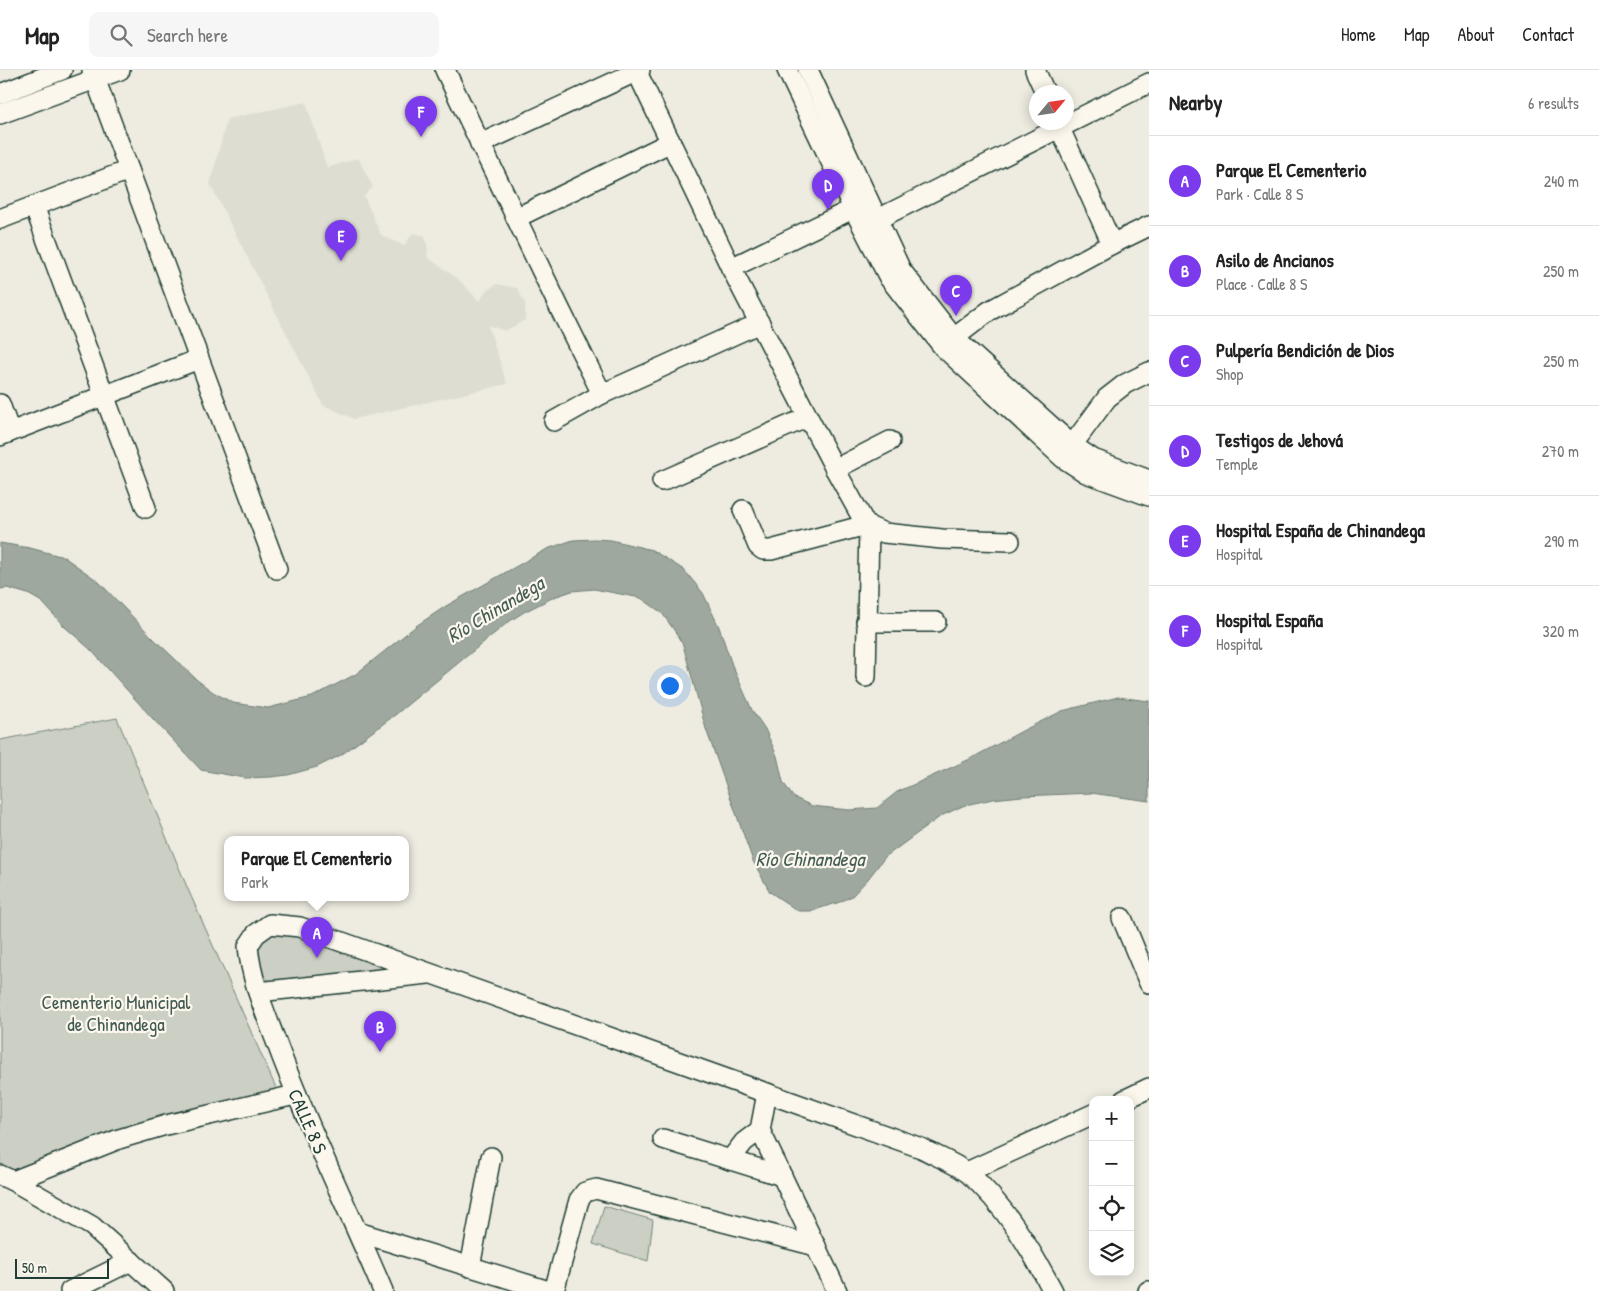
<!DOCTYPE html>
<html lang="en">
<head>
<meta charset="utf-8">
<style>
	:root { --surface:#fff; --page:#f6f6f6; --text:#222; --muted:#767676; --line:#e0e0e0; --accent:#7c3aed }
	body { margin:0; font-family:"Patrick Hand",sans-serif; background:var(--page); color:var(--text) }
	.controls { position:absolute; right:15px; bottom:15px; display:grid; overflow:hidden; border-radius:10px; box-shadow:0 2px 12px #0003 }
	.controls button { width:45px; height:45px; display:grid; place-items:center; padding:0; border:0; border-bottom:1px solid var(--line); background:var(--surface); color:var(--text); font:25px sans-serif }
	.compass { position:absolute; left:1029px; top:15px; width:45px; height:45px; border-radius:50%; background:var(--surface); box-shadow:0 2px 12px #0003; rotate:61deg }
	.scale { position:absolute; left:15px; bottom:12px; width:94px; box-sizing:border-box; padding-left:5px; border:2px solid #1f3d34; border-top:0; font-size:14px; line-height:18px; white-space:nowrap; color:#1f3d34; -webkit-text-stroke:4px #fbf7ec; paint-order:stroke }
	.you { position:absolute; left:669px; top:615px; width:18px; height:18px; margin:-12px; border:4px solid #fff; border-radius:50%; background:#1a73e8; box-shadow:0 0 0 8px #1a73e833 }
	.badge { display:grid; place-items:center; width:32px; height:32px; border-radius:50%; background:var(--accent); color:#fff; font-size:16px; font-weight:700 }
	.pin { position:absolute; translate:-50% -41px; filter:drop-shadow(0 1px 2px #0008) }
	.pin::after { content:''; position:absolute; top:26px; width:18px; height:15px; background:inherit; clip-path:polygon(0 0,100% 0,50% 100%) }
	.popup { position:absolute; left:224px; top:766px; width:185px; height:65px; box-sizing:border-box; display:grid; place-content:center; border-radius:10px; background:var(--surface); filter:drop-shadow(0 1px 4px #0005); font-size:16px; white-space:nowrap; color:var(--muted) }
	.popup b { font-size:19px; color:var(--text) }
	.popup::after { content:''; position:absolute; left:50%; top:100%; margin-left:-10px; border:10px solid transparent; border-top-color:var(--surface) }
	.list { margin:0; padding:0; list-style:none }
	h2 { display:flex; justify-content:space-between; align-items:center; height:65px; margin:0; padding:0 20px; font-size:21px }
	h2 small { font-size:16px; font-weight:400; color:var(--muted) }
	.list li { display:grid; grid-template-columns:32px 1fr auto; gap:15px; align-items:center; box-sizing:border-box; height:90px; padding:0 20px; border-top:1px solid var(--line) }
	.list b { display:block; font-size:19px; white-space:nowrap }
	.list p { margin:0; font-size:16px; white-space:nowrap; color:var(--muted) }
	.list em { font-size:16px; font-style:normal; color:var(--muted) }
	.icon { flex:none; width:28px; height:28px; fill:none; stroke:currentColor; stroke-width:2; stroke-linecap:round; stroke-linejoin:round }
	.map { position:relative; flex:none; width:1149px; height:1221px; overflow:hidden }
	header { display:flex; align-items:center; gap:30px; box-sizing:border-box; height:70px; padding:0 25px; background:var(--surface); border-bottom:1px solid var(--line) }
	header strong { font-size:24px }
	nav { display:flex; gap:28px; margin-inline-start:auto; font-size:18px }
	.search { width:350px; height:45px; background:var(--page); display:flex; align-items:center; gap:12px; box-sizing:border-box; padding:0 18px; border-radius:10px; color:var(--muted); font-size:19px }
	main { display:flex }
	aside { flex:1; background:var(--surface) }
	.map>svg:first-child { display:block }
	.built { fill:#ddddd2 }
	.green { fill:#cbcfc4; stroke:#75867c }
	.water { fill:#9fa89f; stroke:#6c7d74 }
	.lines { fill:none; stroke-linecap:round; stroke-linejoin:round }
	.minor-casing { stroke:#1f3d34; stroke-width:22 }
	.minor { stroke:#fbf7ec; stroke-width:19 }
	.labels { text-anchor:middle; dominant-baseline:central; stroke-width:4.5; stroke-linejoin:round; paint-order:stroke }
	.park-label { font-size:19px; fill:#415a51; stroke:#fbf7ec }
	.street-label { font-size:19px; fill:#1f3d34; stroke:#fbf7ec }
	.water-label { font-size:20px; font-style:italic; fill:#455d54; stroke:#fbf7ec }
</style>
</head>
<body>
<header>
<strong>Map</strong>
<div class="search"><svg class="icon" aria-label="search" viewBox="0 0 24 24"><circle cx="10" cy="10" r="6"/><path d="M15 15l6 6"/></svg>Search here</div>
<nav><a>Home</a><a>Map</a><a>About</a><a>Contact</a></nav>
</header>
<main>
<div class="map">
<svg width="1149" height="1221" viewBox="0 0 1149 1221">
	<rect width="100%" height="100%" fill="#eeece1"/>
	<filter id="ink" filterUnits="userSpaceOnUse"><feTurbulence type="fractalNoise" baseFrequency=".02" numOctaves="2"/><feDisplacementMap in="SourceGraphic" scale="10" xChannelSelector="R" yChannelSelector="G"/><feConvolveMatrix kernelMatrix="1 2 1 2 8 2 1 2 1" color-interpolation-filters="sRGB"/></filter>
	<g filter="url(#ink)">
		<polygon class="built" points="306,32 327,98 358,88 373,117 364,126 381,165 404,176 413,163 425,166 428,179 427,187 458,209 480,232 485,222 496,214 517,218 525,233 525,250 505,261 488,255 507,314 354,349 323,335 210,114 227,49"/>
		<g class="green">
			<polygon points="117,648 187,817 280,1027 20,1107 0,1099 0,670"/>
			<polygon points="288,859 401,902 281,919 264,907 258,895 256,878 262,869 273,860"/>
			<polygon points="604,1136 653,1150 648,1191 593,1174"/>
		</g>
		<polygon class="water" points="595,469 611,470 652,480 684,500 703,523 719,557 732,595 752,640 765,659 777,686 783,712 793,727 812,736 849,740 877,738 897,722 970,689 1024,660 1062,641 1118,627 1149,631 1149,731 1091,723 1022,726 993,729 965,735 941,746 885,787 868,809 852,826 840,832 811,841 798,841 770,822 753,791 706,659 683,575 674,560 662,543 641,528 594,519 572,521 554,527 524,542 507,553 395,645 341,685 317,697 288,705 271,707 245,708 201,700 153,649 91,580 65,557 42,532 28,524 7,518 0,519 0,473 30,478 64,487 98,511 152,567 197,610 213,622 233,633 268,638 312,627 356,604 416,556 446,536 547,479 573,470"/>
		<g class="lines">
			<g class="minor-casing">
				<g id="minor">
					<polyline points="92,0 277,499"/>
					<polyline points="445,0 558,235 602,324"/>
					<polyline points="636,0 731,198 835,399 866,455 884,463 942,469 1010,471"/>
					<polyline points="787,0 853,138 889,208 943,277 1063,388 1086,403 1149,426"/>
					<polyline points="808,0 901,200 954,268 1072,375 1093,389 1149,410"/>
					<polyline points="1035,0 1045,22"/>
					<polyline points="0,24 62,0"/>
					<polyline points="0,44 120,0"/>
					<polyline points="1057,52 1112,174"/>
					<polyline points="480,74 640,0"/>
					<polyline points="34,136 146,438"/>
					<polyline points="516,148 671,72"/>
					<polyline points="0,149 129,100"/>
					<polyline points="866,155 1149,13"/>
					<polyline points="731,198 865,133"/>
					<polyline points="945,275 989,241 1112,174 1149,156"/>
					<polyline points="0,334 10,362"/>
					<polyline points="554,351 602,324 760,253"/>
					<polyline points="0,366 199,289"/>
					<polyline points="1065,385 1107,328 1125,314 1149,302"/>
					<polyline points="835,399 890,371"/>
					<polyline points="662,411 808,347"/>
					<polyline points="743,440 758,476 763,480 771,480 866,455"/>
					<polyline points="866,552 936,552"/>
					<polyline points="866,607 869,456"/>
					<polyline points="1122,848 1149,913"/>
					<polyline points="258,922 428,904"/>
					<polyline points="767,1023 760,1060 837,1221"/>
					<polyline points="1124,1030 1149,1018"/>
					<polyline points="663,1069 782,1106"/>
					<polyline points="730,1090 744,1072 760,1060"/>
					<polyline points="967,1102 1093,1044"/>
					<polyline points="0,1105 13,1111 92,1156 164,1221"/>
					<polyline points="13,1111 119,1069 166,1055 295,1025"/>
					<polyline points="358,1162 549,1221"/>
					<polyline points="470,1197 491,1087"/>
					<polyline points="70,1221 131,1191"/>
					<path d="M 383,1221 C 348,1138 308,1058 277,974 C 265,942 251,910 248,876 L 256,864 L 270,854 L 300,857 L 921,1078 C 934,1085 956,1094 968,1103 C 1005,1135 1030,1178 1053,1221"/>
					<polyline points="554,1221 579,1130 585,1122 596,1119 816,1176"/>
					<polyline points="1148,1221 1149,1221"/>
				</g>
			</g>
			<use href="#minor" class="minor"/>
		</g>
	</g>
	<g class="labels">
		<g class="park-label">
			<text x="116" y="932">Cementerio Municipal<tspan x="116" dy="22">de Chinandega</tspan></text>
		</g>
		<g class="street-label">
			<text transform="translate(308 1051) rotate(66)">CALLE 8 S</text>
		</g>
		<g class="water-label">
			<text transform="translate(495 539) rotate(-31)">Río Chinandega</text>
			<text x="810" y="788">Río Chinandega</text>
		</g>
	</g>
</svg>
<div class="controls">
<button>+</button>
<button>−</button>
<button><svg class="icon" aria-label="locate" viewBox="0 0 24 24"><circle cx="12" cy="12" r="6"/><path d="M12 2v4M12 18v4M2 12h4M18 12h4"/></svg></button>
<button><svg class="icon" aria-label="layers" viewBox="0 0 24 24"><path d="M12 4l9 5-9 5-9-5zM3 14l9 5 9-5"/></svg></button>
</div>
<svg class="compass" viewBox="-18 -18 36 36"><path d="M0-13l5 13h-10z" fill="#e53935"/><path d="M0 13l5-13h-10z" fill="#767676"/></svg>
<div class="scale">50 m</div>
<div class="you"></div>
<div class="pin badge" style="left:317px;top:888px">A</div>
<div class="popup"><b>Parque El Cementerio</b>Park</div>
<div class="pin badge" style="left:380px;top:982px">B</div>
<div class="pin badge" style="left:956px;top:246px">C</div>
<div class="pin badge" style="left:828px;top:140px">D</div>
<div class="pin badge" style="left:341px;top:191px">E</div>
<div class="pin badge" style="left:421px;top:67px">F</div>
</div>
<aside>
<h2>Nearby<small>6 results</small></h2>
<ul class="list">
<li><span class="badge">A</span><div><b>Parque El Cementerio</b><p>Park · Calle 8 S</p></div><em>240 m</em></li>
<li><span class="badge">B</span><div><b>Asilo de Ancianos</b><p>Place · Calle 8 S</p></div><em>250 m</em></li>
<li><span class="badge">C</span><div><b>Pulpería Bendición de Dios</b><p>Shop</p></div><em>250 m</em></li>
<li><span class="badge">D</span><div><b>Testigos de Jehová</b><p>Temple</p></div><em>270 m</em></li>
<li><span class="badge">E</span><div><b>Hospital España de Chinandega</b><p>Hospital</p></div><em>290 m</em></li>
<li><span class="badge">F</span><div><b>Hospital España</b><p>Hospital</p></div><em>320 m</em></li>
</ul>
</aside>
</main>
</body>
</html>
